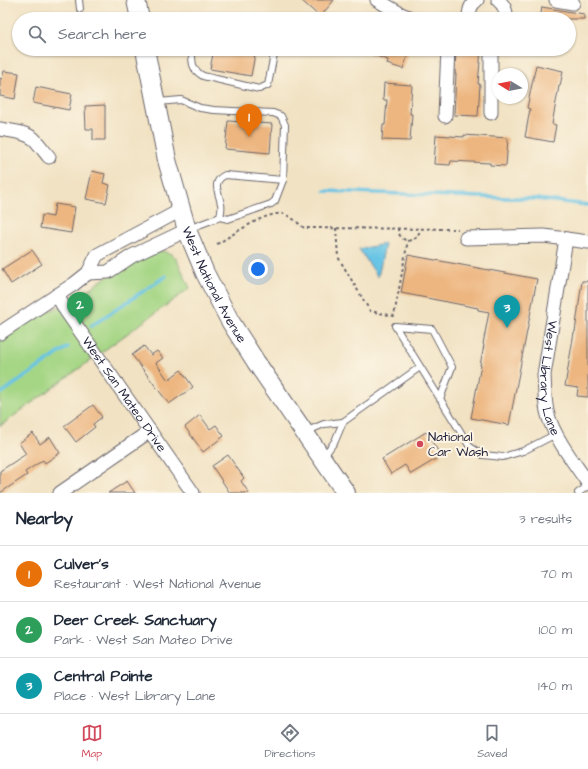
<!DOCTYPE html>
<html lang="en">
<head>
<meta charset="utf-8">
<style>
	:root { --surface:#fff; --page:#f6f6f7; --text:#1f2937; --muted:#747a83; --line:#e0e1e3; --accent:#d1495b }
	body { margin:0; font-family:"Architects Daughter",sans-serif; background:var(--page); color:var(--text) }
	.compass { position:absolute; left:492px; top:68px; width:36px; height:36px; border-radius:50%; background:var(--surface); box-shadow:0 1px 3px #0004; rotate:280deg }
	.you { position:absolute; left:258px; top:269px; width:14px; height:14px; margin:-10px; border:3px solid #fff; border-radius:50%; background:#1a73e8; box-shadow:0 0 0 6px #1a73e833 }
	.badge { display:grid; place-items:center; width:26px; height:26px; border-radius:50%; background:var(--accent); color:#fff; font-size:13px; font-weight:700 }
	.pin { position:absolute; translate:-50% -33px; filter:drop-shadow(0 1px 2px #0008) }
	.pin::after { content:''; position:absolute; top:21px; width:14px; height:12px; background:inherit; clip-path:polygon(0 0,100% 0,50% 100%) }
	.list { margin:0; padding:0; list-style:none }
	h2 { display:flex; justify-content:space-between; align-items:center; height:52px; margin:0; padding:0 16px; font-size:17px }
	h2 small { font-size:13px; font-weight:400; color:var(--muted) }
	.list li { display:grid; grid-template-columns:26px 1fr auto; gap:12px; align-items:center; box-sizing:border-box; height:56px; padding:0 16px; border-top:1px solid var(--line) }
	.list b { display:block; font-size:15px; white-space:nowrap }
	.list p { margin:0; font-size:13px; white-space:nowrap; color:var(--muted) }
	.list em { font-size:13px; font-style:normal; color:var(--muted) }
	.icon { flex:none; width:22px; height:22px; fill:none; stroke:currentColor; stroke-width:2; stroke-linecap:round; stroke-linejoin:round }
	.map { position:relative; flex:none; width:588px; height:493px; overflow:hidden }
	.search { position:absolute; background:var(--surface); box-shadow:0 1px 3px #0004; left:12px; right:12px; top:12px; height:44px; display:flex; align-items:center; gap:10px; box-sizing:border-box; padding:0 14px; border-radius:22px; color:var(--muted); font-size:15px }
	.sheet { height:220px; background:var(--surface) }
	nav { display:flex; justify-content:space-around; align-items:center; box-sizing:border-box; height:56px; border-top:1px solid var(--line); background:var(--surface); font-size:11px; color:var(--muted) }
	nav a { display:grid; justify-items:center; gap:2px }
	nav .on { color:var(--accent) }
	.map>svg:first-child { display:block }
	.green { fill:#a5d685; stroke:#647c60 }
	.water { fill:#67c4e5; stroke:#447390 }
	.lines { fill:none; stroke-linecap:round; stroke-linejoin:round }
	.stream { stroke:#67c4e5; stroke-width:3.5 }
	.building { fill:#edb680 }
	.service-casing { stroke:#6a656b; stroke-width:8 }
	.minor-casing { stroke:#6a656b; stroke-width:15 }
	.secondary-casing { stroke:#6a656b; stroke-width:20 }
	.path { stroke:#6a656b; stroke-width:2; stroke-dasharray:3 3; stroke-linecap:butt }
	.service { stroke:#fff; stroke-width:6 }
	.minor { stroke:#fff; stroke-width:13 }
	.secondary { stroke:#fff; stroke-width:18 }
	.poi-dot { fill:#d1495b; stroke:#fcf5e5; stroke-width:1.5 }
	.labels { text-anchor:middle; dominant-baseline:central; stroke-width:4; stroke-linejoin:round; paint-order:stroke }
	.street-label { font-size:13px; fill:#22223b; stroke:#fcf5e5 }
	.poi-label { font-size:13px; fill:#22223b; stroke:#fcf5e5; text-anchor:start }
</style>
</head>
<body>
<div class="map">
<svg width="588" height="493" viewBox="0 0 588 493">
	<rect width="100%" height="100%" fill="#fcf5e5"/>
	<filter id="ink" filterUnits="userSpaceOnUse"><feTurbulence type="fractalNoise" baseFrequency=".025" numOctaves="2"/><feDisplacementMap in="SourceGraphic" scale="8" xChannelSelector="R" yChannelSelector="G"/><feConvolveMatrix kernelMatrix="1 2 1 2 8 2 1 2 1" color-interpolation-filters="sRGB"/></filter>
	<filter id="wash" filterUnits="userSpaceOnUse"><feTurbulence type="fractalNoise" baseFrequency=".012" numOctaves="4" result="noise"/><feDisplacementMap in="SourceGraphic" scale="16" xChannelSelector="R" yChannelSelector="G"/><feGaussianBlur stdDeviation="0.9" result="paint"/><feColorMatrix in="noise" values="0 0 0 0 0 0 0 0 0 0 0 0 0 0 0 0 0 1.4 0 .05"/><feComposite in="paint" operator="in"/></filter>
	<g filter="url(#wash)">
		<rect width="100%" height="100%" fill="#f1e2c3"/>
		<polygon class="green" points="162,251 172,254 176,258 190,288 0,426 0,339 46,309 52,310 71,302 109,275 141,257 154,252"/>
		<polygon class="water" points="385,244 378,277 359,249"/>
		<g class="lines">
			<g class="stream">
				<polyline points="325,191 537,199 588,205"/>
				<polyline points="91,326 166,276"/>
				<polyline points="0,394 68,347"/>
			</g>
		</g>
		<g id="blocks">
			<g class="building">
				<polygon points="301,0 334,0 320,17"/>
				<polygon points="542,7 584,14 584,19 540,19"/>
				<polygon points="214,49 256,49 251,76 210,69"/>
				<polygon points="361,49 410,49 403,69 387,64 388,60 360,50"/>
				<polygon points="456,49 481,50 478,84 480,84 478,116 454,115 456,74 455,74"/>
				<polygon points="536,65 563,71 560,86 559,86 552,124 556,125 553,142 525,137 530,109 527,108"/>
				<polygon points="4,71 19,73 15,99 0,96 0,78 2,79"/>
				<polygon points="384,83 412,85 410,114 412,114 410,141 382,140 383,125 385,125 387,100 383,100"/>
				<polygon points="36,87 72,94 69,110 33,103"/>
				<polygon points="105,105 105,140 93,140 93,129 86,129 85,106"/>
				<polygon points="228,121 272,124 270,153 225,149"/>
				<polygon points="436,135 464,137 464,135 508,138 506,166 490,165 490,163 451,161 450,165 434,164"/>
				<polygon points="92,171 105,174 103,183 110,185 106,203 86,199"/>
				<polygon points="55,204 75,207 71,233 40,228 42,215 53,217"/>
				<polygon points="32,250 42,264 11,284 2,269"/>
				<polygon points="408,255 537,279 509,425 471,418 481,365 480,365 484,345 483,344 489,312 478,310 478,308 401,293"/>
				<polygon points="582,281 588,281 588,397 577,396 578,388 565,386 574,332 575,332"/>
				<polygon points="144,346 151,355 157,351 163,358 156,363 168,380 181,370 193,387 169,404 132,355"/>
				<polygon points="93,405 102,417 93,424 95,427 76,442 64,426"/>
				<polygon points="200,415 210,429 216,425 224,436 203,452 185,427"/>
				<polygon points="426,432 441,456 411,474 405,465 391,474 382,459"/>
				<polygon points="33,433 40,444 50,437 60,453 45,463 43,460 25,472 27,475 0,493 0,471 26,454 19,443"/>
				<polygon points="228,455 244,478 241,481 249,493 230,493 212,466"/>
				<polygon points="127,481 135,493 108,493"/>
			</g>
		</g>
	</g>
	<g filter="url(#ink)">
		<use href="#blocks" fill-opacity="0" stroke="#6a656b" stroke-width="1"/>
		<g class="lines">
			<g class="service-casing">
				<g id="service">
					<polyline points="79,0 80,9"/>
					<polyline points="196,19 197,18"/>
					<path d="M 192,49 C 192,62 191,69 203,76 L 259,89 L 268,85 L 275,49"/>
					<polyline points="148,52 164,49"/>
					<polyline points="158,102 181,100 200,108 214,110 273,113 281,116 285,125 283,180 275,201 271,204 228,219 220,217 188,229"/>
					<path d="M 220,217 C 221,213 222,208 221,204 C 219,192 211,182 225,175 L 283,180"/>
					<polyline points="440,399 452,367 432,329 395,326 470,447 483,455 503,457 523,451 556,434"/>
					<polyline points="305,432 324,424 343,422 420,367"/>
					<polyline points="324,456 335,441 343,422"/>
					<polyline points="578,493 588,486"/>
				</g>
			</g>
			<g class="minor-casing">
				<g id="minor">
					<polyline points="377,0 401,14 413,19"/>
					<path d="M 498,0 C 504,5 507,11 506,19"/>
					<polyline points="556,0 573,3"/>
					<path d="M 469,19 C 469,11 470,5 477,0"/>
					<polyline points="491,49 491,113"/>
					<polyline points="445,116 448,49"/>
					<path d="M 0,129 C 11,131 26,132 34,139 C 39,144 44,151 49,157"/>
					<polyline points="466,238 544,236 588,242"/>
					<path id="s1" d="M 566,239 L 544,375 C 545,388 544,402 548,415 C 554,437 575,464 588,483"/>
					<polyline points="88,273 108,272 132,256 187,230"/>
					<path id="s2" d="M 57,295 L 66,311 L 193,493"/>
					<polyline points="0,333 74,284 88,273 97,255 181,210"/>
					<polyline points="60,493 150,431"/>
				</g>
			</g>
			<g class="secondary-casing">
				<g id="secondary">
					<polyline points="136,0 140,19"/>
					<path id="s3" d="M 145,49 L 167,160 L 187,230 L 205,273 L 230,321 L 256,362 L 346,493"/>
				</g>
			</g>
			<g class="path">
				<polyline points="336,228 338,257 370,311 394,316 408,240"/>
				<path d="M 398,228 C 398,244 418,245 420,229"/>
				<path d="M 217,244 C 231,236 267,210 284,214 C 292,217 298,223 304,228 L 458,229"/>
			</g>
			<use href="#service" class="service"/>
			<use href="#minor" class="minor"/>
			<use href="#secondary" class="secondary"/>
		</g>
	</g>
	<circle class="poi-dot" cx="420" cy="444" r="4"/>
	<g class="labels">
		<g class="street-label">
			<text stroke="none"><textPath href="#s3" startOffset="247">West National Avenue</textPath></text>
			<text stroke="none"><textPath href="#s1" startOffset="141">West Library Lane</textPath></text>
			<text stroke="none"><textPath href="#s2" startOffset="120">West San Mateo Drive</textPath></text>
		</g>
		<g class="poi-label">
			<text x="428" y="437">National<tspan x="428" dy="15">Car Wash</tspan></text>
		</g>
	</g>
</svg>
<svg class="compass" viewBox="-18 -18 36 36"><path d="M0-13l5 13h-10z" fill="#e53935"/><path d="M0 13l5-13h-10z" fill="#747a83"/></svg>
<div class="you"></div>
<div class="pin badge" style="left:249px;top:137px;background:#e8710a">1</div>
<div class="pin badge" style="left:80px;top:325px;background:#2e9e5b">2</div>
<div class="pin badge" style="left:507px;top:328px;background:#0f9aa8">3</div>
<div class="search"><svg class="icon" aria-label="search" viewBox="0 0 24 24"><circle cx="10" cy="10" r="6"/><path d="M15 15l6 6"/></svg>Search here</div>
</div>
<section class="sheet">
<h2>Nearby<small>3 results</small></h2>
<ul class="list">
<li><span class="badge" style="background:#e8710a">1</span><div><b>Culver's</b><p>Restaurant · West National Avenue</p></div><em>70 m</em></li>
<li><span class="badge" style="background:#2e9e5b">2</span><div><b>Deer Creek Sanctuary</b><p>Park · West San Mateo Drive</p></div><em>100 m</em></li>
<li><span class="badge" style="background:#0f9aa8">3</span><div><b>Central Pointe</b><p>Place · West Library Lane</p></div><em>140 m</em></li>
</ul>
</section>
<nav>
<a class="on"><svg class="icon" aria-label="map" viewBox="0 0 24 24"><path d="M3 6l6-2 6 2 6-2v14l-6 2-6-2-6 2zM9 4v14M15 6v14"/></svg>Map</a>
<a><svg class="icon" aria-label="directions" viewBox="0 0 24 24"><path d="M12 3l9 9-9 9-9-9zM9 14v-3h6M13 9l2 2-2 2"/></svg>Directions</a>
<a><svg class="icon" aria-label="saved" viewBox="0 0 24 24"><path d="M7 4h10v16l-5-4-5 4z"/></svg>Saved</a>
</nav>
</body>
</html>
